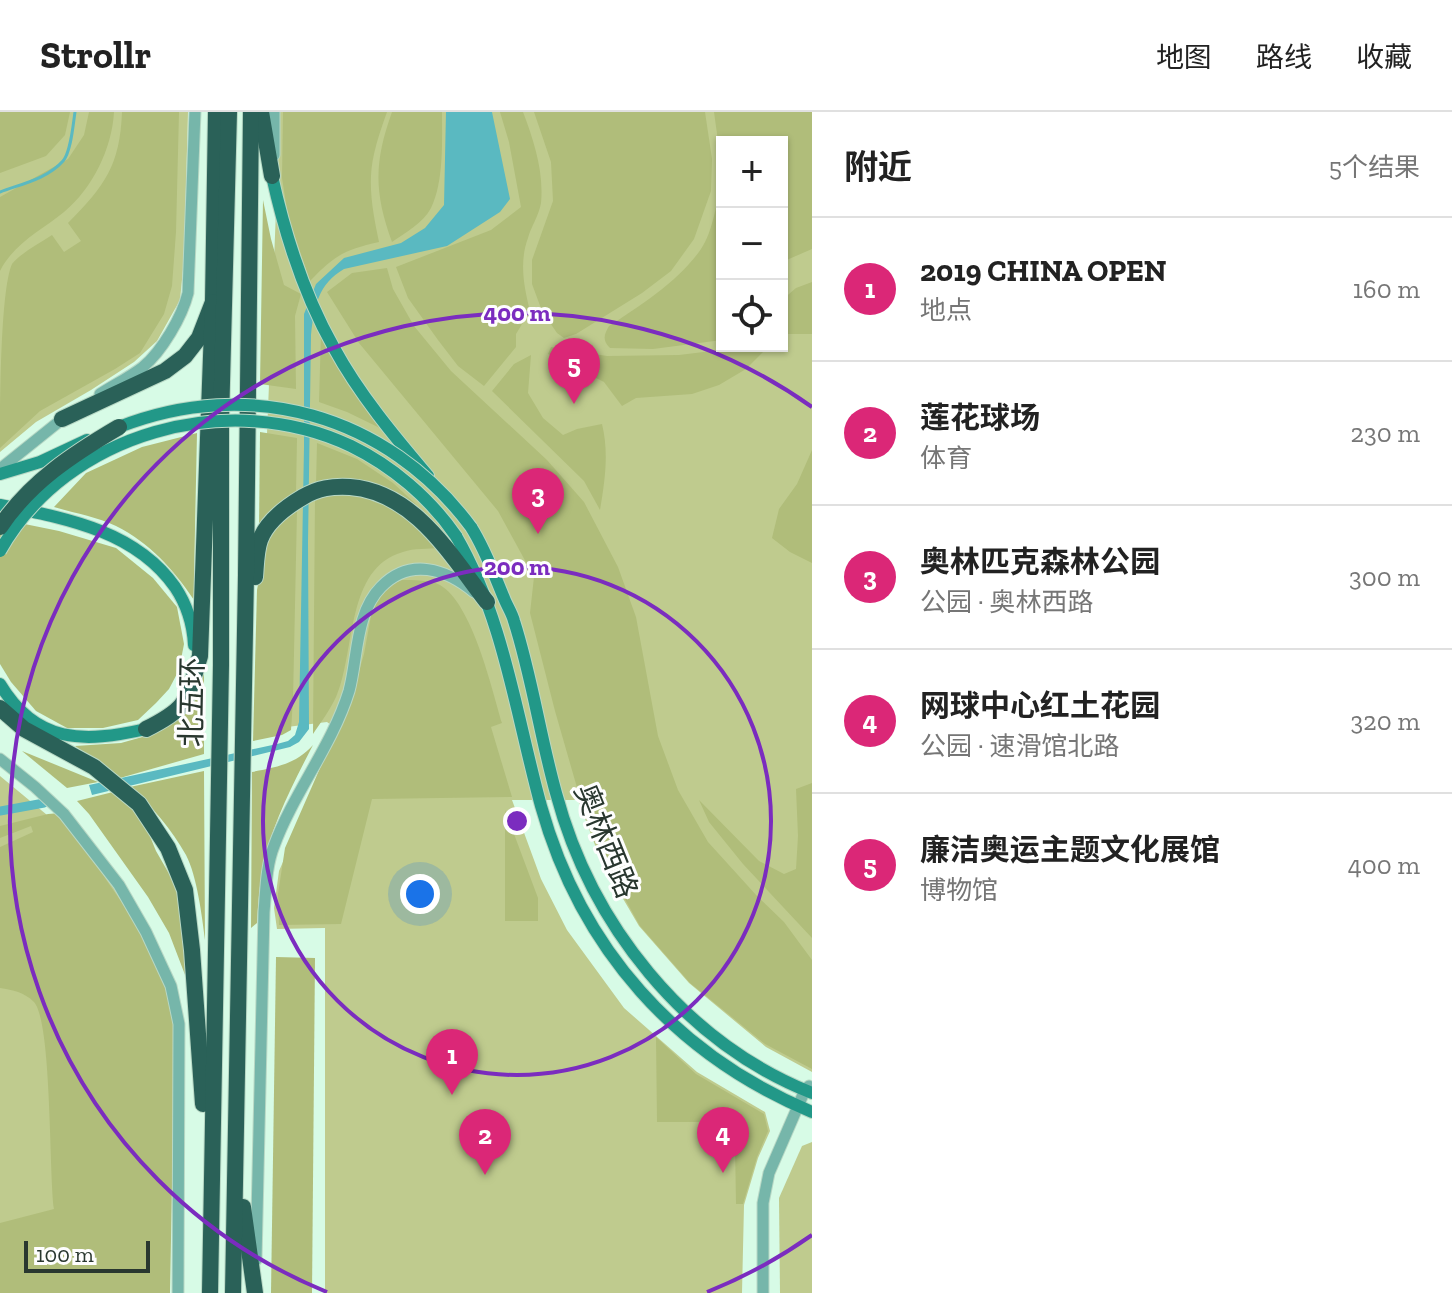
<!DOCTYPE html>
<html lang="zh">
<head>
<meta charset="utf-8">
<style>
	:root { --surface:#fff; --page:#f2f2f2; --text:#222; --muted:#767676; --line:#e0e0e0; --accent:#db2777 }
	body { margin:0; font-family:"Zilla Slab","Noto Sans SC",serif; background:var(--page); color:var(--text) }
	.controls { position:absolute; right:24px; top:24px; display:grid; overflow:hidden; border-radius:0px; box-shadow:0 2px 6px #0004 }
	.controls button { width:72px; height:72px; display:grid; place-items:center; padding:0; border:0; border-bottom:2px solid var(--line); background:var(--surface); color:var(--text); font:40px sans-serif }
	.scale { position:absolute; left:24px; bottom:20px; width:126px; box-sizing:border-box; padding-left:8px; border:4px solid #29372f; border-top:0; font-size:22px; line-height:28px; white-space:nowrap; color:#29372f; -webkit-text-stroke:6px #fefefe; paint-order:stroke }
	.you { position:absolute; left:420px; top:782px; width:28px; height:28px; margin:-20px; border:6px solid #fff; border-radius:50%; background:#1a73e8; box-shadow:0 0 0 12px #1a73e833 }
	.badge { display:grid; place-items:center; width:52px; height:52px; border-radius:50%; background:var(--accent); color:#fff; font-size:26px; font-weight:700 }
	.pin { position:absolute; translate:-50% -66px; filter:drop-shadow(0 2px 4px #0008) }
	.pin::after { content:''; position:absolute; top:42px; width:28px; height:24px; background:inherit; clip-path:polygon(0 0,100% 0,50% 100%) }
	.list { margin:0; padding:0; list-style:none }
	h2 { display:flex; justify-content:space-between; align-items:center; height:104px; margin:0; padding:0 32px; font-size:34px }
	h2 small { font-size:26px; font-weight:400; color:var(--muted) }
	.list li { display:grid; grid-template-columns:52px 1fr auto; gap:24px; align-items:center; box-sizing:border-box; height:144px; padding:0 32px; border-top:2px solid var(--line) }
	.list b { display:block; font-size:30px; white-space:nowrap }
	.list p { margin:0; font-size:26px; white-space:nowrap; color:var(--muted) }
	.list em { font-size:26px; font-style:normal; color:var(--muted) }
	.icon { flex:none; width:44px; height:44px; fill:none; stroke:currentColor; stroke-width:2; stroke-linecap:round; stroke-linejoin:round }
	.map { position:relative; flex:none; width:812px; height:1181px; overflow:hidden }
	header { display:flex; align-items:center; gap:48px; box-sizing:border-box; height:112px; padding:0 40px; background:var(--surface); border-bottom:2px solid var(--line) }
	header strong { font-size:38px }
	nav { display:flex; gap:44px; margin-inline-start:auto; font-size:28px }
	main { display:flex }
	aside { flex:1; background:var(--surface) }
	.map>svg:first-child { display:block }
	.green { fill:#bfcb8e; fill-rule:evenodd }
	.forest { fill:#b0bd7a }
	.water { fill:#5ab9c1 }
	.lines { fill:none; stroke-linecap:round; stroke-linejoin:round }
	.stream { stroke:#5ab9c1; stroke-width:3 }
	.canal { stroke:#5ab9c1; stroke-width:9 }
	.tertiary-casing { stroke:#b8d8c5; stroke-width:13 }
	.secondary-casing { stroke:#b8d8c5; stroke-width:14 }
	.motorway-casing { stroke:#b8d8c5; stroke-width:18 }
	.tertiary { stroke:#76b6aa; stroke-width:11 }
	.secondary { stroke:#229888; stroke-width:12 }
	.motorway { stroke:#2a6158; stroke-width:16 }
	.secondary-bridge-casing { stroke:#b8d8c5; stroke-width:14; stroke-linecap:butt }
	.motorway-bridge-casing { stroke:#b8d8c5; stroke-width:18; stroke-linecap:butt }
	.secondary-bridge { stroke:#229888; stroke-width:12 }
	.motorway-bridge { stroke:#2a6158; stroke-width:16 }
	.ring { fill:none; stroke:#7b2cbf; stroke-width:4 }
	.labels { text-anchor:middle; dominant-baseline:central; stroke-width:6; stroke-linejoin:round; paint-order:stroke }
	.street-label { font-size:30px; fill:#29372f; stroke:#fefefe }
	.centre { fill:#7b2cbf; stroke:#fefefe; stroke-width:4 }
	.ring-label { font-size:24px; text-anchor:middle; font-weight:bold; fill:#7b2cbf; stroke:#fefefe; stroke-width:6; stroke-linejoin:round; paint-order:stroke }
</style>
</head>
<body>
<header>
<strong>Strollr</strong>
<nav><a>地图</a><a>路线</a><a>收藏</a></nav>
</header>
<main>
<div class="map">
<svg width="812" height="1181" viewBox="0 0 812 1181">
	<rect width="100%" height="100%" fill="#d7fbe6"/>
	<g class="green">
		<polygon points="0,0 188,0 184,147 180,188 157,229 134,250 91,278 36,310 0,340"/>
		<path d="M 280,0 L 812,0 L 812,960 L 766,935 L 689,871 L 639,814 L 601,749 L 578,688 L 512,688 L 541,767 L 567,818 L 624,896 L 697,960 L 765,1000 L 770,1019 L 758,1046 L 744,1093 L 742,1181 L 325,1181 L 325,816 L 277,817 L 274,796 L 279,759 L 340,620 L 327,610 L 255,619 ZM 722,30 L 782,30 L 782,234 L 722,234 Z"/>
		<polygon points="0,664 82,732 116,775 167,875 172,916 0,1181"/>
		<polygon points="812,1030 812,1181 780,1181 779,1086 802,1034"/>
	</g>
	<g class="forest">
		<polygon points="0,0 70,0 65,23 46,44 0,61"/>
		<path d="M 89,0 L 114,0 C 112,36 93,76 64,100 C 42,118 14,131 0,159 L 0,85 L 68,47 L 84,23 Z"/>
		<path d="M 122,0 L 179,0 L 176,120 L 172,174 L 164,202 L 140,241 L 115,257 L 40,299 L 0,336 C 0,299 0,179 12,152 C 22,140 39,132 52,123 L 64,140 L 81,129 L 68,111 C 105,74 120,53 122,0 Z"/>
		<path d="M 283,0 L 387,0 C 382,14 377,28 374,42 C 367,72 373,101 379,130 C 344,138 335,143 310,169 L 288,104 L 282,66 Z"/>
		<path d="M 392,0 L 442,0 C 442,29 444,70 431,96 C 423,111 405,121 392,130 C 374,80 374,50 392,0 Z"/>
		<path d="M 500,0 L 523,0 C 534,29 544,60 541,91 C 539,103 531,115 528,126 C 519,150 524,175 530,199 L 516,222 L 516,235 L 484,274 L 458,254 L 438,228 L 408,186 L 396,155 L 491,118 L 521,95 L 509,30 Z"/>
		<polygon points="534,0 705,0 712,47 711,79 694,127 671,159 642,181 576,222 564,226 557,221 542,199 532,172 532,148 553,89 551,50"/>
		<polygon points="714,0 812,0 812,137 782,150 782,30 722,30 722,58"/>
		<path d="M 722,65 L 722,228 L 653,237 L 610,236 C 602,228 604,223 609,214 C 640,194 680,168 701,137 C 713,120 718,85 722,65 Z"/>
		<polygon points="263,88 271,127 284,173 301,182 295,204 296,277 260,272"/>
		<polygon points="387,156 393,177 414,214 451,259 547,348 584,390 618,455 636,505 658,624 678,678 708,730 757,784 784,810 812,848 812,957 765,932 690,871 640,814 603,748 580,686 555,599 530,501 534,465 498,399 359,231 327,180 352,161"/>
		<polygon points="812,170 812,222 786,222 782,225 782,188 796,176"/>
		<polygon points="321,221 382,317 347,300 319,290"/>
		<polygon points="734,234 769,234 746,257 719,273 692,282 636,286 622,294 604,270 548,242 551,235 607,244 679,243 728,237"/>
		<path d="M 531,243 L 528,281 L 543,306 L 563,323 L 577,317 L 602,312 C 609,341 605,368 600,398 L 584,369 L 492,279 L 514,252 Z"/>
		<polygon points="260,320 297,326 296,381 259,418"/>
		<path d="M 197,321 L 194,465 L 194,488 C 173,457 150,431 116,414 C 97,405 74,401 54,395 L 86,361 L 142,335 Z"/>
		<polygon points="317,331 357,347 393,371 417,393 366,374 316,373"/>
		<polygon points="812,338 812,451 790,440 772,426 779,397 797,372"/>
		<path d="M 344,382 L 366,384 L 394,395 L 440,436 C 428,437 414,436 403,440 C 345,456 356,540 336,585 C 330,598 321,610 313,622 L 315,386 Z"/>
		<polygon points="297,398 293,588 291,618 282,623 253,629 257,478 264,442 271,424 284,406"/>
		<polygon points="0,407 59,419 116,436 153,466 177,495 184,532 179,558 169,577 156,591 138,608 103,616 67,616 36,599 11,570 0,552"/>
		<path d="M 402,468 C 413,468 431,468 440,473 C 472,491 492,577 502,611 L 491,615 L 512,685 L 372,687 L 341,812 L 279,813 L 278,782 L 285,736 L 324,647 L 348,597 L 364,542 L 372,498 L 387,474 Z"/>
		<polygon points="204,560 204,642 120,666 75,634 121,631 153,622 185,600 196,587"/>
		<path d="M 313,633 C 292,674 270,715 262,761 C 259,777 258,794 257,811 L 251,816 L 252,660 C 277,655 296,652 313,633 Z"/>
		<polygon points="22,639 98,670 67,676"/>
		<path d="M 204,659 L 205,828 C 202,804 197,764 186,743 C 172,718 152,694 130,675 Z"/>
		<polygon points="812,671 812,826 743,752 709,710 699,688 759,749 784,762 796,757 798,724 796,677"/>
		<polygon points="113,680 143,707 156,739 179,779 185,823 187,868 169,821 148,785 89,702 77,689"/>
		<polygon points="505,698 538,786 538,809 505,809"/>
		<path d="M 60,701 L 81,727 L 107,769 L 134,808 L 170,876 L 175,914 L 170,1181 L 0,1181 L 0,1111 L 54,1097 C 49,1061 52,910 34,890 C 24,880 13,878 0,876 L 0,735 L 33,720 L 31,714 L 0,726 L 0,714 L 48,702 Z"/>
		<polygon points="276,845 315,846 312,1181 271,1181"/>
		<polygon points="656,925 696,962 764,1002 768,1019 757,1045 743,1092 736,1092 735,1032 711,1031 710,1010 657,1010"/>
	</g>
	<path class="water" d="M 446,0 L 492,0 L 510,87 L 500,100 L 447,134 L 344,157 C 318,172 314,195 311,223 L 308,431 L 309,617 L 299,630 L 290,635 L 92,683 L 89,673 L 277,632 L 288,629 L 295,623 L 299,610 L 304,335 L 304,202 L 316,172 L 344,146 L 401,131 L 425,116 L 444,93 Z"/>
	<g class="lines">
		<path class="stream" d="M 0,80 C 21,72 47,67 63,49 C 71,40 73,13 75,0"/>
		<polyline class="canal" points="0,699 44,691"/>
		<g class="tertiary-casing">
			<g id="tertiary">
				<polyline points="274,43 274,0"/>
				<path d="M 100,282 C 114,273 130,265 143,255 C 162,239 182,205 188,181 L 195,0"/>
				<polyline points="0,357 66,304"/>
				<polyline points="0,647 35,675 64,702 119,773 146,820 171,874 179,912 178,1181"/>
				<path d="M 256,1148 L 264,800 C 266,778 266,754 274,734 C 294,680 332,634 349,579 C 358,546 355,501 381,475 C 410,445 446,457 474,480"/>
				<polyline points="763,1181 763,1091 769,1061 805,978 809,974"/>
			</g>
		</g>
		<g class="secondary-casing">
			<g id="secondary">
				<path d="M 272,64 C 285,123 304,183 334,236 C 359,282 394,324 428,364"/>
				<polyline points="0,362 40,350 87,328"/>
				<path d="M 0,393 C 64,406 135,418 175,475 C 187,493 193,512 194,533"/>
				<path d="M 471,415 C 485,437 494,462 504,486 C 507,494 512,501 514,509 C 532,565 540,624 556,681 C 591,812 684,930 812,981"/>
				<path d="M 456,424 C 504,507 516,603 541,694 C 581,837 676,943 812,1000"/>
				<path d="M 0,572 C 36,632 84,631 146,617 L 151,613"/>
			</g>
		</g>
		<g class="motorway-casing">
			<g id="motorway">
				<polyline points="261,0 272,64"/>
				<polyline points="62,307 165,259 185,244 199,226 213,190 216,0"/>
				<path d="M 255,465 C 256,454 256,439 260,428 C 267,409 286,395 303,385 C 318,376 332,374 350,375 C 415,380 451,444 487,490"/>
				<polyline points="0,596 24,617 94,655 139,692 168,736 185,778 192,838 203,992"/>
				<path d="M 146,617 C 190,595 186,589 200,544 L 213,190"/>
				<polyline points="243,1095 255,1181"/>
				<polyline points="210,1181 221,553 221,309 229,0"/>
				<polyline points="233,1181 246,463 251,0"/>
			</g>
		</g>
		<use href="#tertiary" class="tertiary"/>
		<use href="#secondary" class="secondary"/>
		<use href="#motorway" class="motorway"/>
		<g class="secondary-bridge-casing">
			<g id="secondary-bridge">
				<path d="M 119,315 C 249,264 387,302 471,415"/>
				<path d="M 0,439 C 67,320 229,276 351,334 C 392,354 430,386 456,424"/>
			</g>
		</g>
		<g class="motorway-bridge-casing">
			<path id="motorway-bridge" d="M 0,415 C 30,370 73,342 119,315"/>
		</g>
		<use href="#secondary-bridge" class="secondary-bridge"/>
		<use href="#motorway-bridge" class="motorway-bridge"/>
	</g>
	<g class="ring">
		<circle cx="517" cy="709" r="254"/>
		<path d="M812 1123A508 508 0 0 1 707 1180M327 1180A508 508 0 1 1 812 295"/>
	</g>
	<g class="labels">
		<g class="street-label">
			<text transform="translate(192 590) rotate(-89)">北五环</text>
			<text transform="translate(606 729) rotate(68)">奥林西路</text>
		</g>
	</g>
	<circle cx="517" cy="709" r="12" class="centre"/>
	<g class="ring-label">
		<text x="517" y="209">400 m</text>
		<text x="517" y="463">200 m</text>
	</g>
</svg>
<div class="controls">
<button>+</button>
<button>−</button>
<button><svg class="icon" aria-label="locate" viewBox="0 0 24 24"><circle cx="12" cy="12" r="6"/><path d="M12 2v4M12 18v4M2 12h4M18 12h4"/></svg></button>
</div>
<div class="scale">100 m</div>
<div class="you"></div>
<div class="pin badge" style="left:452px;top:983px">1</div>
<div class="pin badge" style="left:485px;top:1063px">2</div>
<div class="pin badge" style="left:538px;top:422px">3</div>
<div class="pin badge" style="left:723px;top:1061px">4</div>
<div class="pin badge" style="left:574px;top:292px">5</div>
</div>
<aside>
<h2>附近<small>5个结果</small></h2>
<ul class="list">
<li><span class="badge">1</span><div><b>2019 CHINA OPEN</b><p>地点</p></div><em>160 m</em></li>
<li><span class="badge">2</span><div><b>莲花球场</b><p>体育</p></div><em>230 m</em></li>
<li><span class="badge">3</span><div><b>奥林匹克森林公园</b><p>公园 · 奥林西路</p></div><em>300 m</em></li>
<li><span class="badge">4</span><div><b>网球中心红土花园</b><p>公园 · 速滑馆北路</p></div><em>320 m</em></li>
<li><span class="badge">5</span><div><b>廉洁奥运主题文化展馆</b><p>博物馆</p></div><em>400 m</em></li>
</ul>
</aside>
</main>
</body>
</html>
